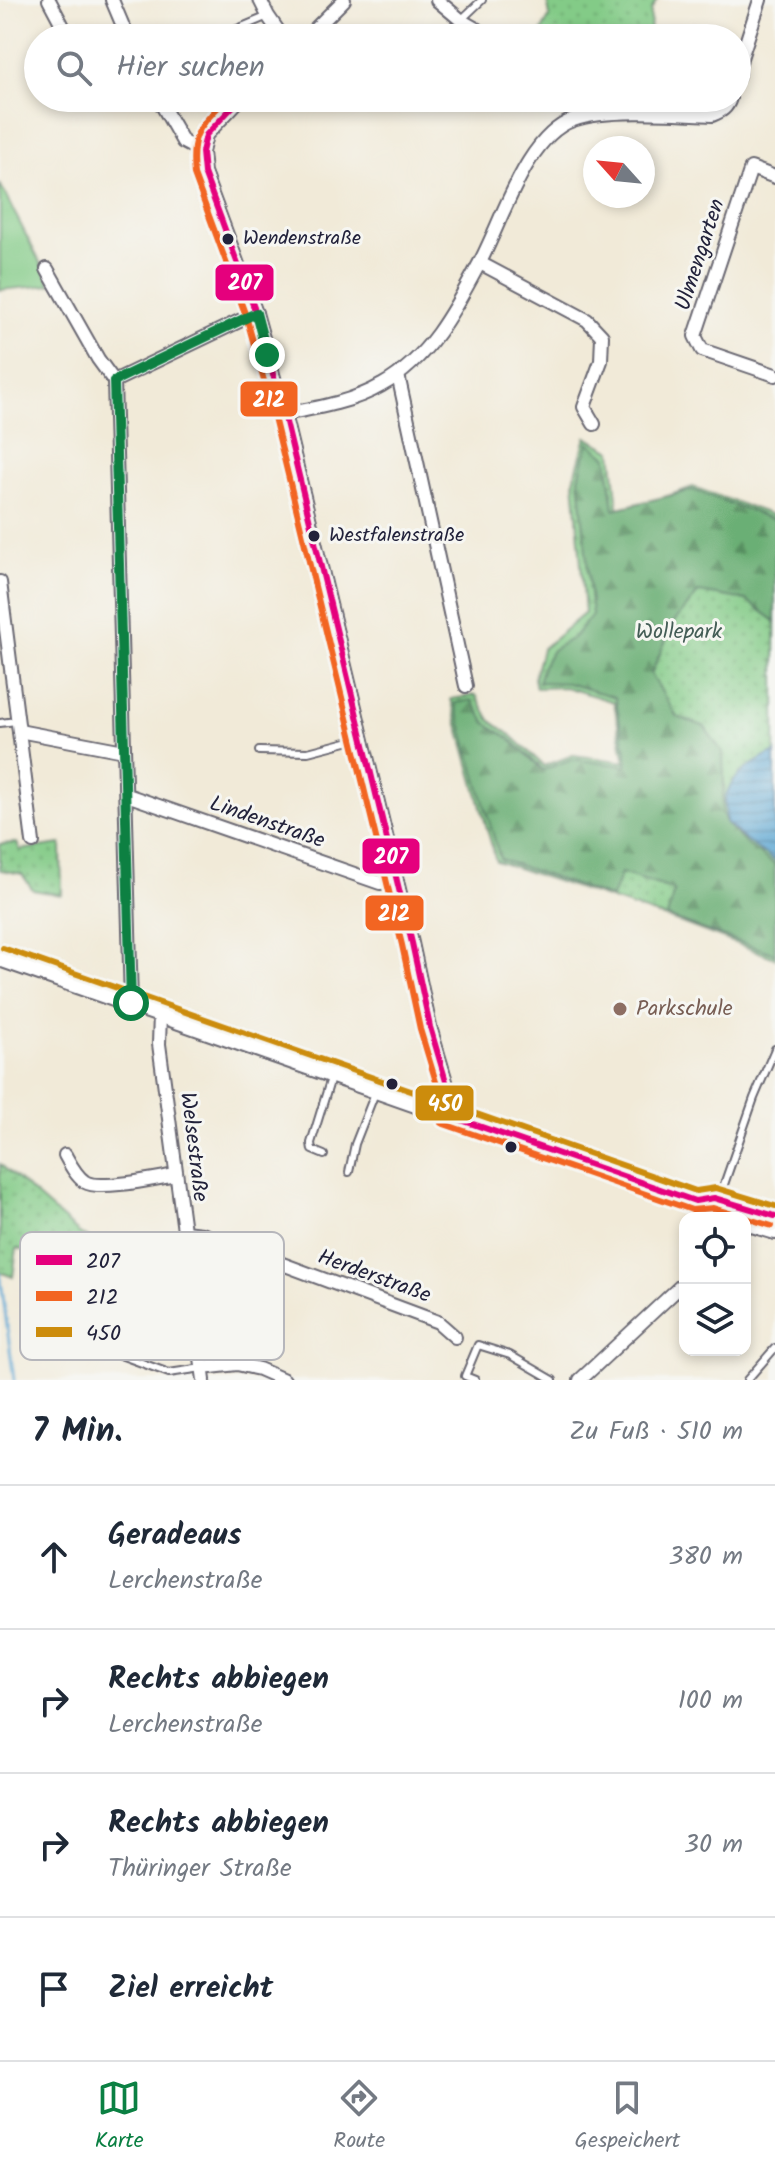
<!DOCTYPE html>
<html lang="de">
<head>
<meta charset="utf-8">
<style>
	:root { --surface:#fff; --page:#f2f2f3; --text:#1f2937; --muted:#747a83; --line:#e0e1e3; --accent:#0b8043 }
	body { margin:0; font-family:Kalam,sans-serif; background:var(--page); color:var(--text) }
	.controls { position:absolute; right:24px; bottom:24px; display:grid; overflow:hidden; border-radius:16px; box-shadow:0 4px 12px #0003 }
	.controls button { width:72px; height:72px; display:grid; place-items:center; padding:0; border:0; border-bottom:2px solid var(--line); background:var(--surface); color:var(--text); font:40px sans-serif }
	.compass { position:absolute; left:583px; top:136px; width:72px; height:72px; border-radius:50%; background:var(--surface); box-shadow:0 4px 12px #0003; rotate:297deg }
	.stop { position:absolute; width:24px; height:24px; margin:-18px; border:6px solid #0b8043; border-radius:50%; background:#fff }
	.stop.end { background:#0b8043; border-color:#fff; box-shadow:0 2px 8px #0008 }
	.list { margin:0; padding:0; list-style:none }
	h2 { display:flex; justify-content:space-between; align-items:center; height:104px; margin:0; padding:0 32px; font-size:34px }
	h2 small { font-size:26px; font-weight:400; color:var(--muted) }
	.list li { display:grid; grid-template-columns:52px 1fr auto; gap:24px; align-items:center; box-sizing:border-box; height:144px; padding:0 32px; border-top:2px solid var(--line) }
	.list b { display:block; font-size:30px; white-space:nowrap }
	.list p { margin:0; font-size:26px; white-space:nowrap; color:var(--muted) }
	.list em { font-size:26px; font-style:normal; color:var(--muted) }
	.icon { flex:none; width:44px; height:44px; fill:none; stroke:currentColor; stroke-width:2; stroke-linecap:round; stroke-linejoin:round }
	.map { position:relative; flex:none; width:775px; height:1380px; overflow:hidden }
	.search { position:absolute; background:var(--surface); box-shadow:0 4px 12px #0003; left:24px; right:24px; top:24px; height:88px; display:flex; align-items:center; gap:20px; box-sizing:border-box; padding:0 28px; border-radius:44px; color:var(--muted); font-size:30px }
	.sheet { height:680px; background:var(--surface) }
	nav { display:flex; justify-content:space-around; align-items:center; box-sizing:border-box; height:112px; border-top:2px solid var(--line); background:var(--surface); font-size:22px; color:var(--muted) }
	nav a { display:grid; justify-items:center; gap:4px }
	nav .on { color:var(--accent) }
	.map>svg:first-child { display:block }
	.grass { fill:url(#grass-dots); stroke:#527661; stroke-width:2 }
	.forest { fill:url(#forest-firs); stroke:#466858; stroke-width:2 }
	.pitch { fill:#83cb87; stroke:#527661; stroke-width:2 }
	.water { fill:url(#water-rules); stroke:#3e6486; stroke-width:2 }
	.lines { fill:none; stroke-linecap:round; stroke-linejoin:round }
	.stream { stroke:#5aa5d2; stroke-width:3 }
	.service-casing { stroke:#6a6872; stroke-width:10 }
	.minor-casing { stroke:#6a6872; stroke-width:16 }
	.secondary-casing { stroke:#6a6872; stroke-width:22 }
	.service { stroke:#fff; stroke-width:6 }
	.minor { stroke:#fff; stroke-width:12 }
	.secondary { stroke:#fff; stroke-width:18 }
	.bus-1-casing { stroke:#f6f6f2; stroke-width:12 }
	.bus-2-casing { stroke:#f6f6f2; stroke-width:12 }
	.bus-3-casing { stroke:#f6f6f2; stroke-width:12 }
	.bus-1 { stroke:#e5007d; stroke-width:6 }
	.bus-2 { stroke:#f26522; stroke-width:6 }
	.bus-3 { stroke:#cc8c0c; stroke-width:6 }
	.route { stroke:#0b8043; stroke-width:10 }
	.bus-dot { fill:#22223b; stroke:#f6f6f2; stroke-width:3 }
	.education-dot { fill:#8d6e63; stroke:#f6f6f2; stroke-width:3 }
	.labels { text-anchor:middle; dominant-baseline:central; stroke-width:6; stroke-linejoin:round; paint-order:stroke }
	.bus-label { font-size:20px; fill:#22223b; stroke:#f6f6f2; text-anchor:start }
	.street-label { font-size:22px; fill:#22223b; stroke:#f6f6f2 }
	.park-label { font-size:22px; fill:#445d56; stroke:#f6f6f2 }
	.education-label { font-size:22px; fill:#785e54; stroke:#f6f6f2; text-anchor:start }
	.key { fill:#f6f6f2; stroke:#b6b6bb; stroke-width:2 }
	.key-label { font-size:22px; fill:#22223b }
	.line-badge { stroke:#f6f6f2; stroke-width:3 }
	.badge-label { font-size:22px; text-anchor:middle; font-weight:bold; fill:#fff }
</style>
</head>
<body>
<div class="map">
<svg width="775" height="1380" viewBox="0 0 775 1380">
	<defs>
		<pattern id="grass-dots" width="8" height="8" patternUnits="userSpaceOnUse" patternTransform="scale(2)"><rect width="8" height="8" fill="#83cb87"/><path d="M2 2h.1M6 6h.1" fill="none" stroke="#71ae75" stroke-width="1.8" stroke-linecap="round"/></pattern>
		<pattern id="forest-firs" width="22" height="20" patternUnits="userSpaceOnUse" patternTransform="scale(2)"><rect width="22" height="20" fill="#6aaf74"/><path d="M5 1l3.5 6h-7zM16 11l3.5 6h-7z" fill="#578e60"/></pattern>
		<pattern id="water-rules" width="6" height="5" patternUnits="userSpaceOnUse" patternTransform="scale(2)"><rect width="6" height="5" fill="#5aa5d2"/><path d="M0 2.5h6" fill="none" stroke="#4a86ac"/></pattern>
	</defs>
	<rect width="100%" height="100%" fill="#f6f6f2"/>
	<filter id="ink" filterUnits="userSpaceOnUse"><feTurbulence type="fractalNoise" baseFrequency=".0125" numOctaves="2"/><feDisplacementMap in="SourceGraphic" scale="16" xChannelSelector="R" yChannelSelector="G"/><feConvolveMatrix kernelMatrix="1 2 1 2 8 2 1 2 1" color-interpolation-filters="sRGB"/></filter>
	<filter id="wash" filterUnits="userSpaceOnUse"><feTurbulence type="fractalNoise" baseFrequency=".006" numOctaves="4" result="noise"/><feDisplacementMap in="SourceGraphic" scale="32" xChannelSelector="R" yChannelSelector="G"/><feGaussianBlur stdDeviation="1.8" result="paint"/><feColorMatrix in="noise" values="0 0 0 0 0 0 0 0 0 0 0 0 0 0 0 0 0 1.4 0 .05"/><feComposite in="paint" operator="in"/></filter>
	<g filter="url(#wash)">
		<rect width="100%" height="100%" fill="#f1ead8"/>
		<g class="grass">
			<polygon points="547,0 657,0 651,10 650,38 538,38 550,16"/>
			<polygon points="586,437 612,451 618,508 645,504 693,487 775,516 775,958 684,924 496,861 451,699 476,695 490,720 511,735 544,766 573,755 625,762 614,702 565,687 536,688 534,678 542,649 585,613 574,480"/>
			<polygon points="17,843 20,850 61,844 62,895 33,890 22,874 0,870 0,844"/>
			<polygon points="0,1164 78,1232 127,1261 182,1285 183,1295 155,1295 17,1248 13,1277 0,1272"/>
		</g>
		<polygon class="forest" points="588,442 607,457 614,509 693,490 775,520 775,621 746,600 699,592 674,622 651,674 677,717 704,726 723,753 724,783 722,812 727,825 746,844 775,865 775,954 667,917 674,890 621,873 612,898 500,859 455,703 472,700 486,723 509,738 543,770 572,759 625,766 628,762 615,697 567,683 538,682 543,666 552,650 574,637 592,615 579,478"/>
		<polygon class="pitch" points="0,184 49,280 51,285 0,290"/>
		<path class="water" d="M 775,752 L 775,861 L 745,840 L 726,822 C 726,814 724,802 726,795 C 734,773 755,762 775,752 Z"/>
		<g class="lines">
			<polyline class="stream" points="0,1273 14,1380"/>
		</g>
	</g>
	<g filter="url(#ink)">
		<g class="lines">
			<g class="service-casing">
				<g id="service">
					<polyline points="461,20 482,0"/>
					<polyline points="216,38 268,16"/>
					<polyline points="0,723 16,721"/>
					<polyline points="259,751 308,752 362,738"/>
					<polyline points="324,1155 312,1150 311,1143 331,1078"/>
					<polyline points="349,1172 355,1144 375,1093"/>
					<polyline points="720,1196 754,1098 775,1049"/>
					<polyline points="78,1273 155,1302 193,1298"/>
					<path d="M 60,1301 C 97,1315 161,1345 198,1342"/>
					<polyline points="28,1321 169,1373 202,1368"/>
					<polyline points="475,1380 465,1376 478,1345 510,1355 553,1380"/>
					<polyline points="747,1380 775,1348"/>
				</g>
			</g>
			<g class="minor-casing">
				<g id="minor">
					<polyline points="49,0 66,32 73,38"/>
					<polyline points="112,0 128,38"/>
					<polyline points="260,0 268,16 283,38"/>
					<polyline points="437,0 462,21 492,38"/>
					<polyline points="306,38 344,0"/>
					<polyline points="737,78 741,58 760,0"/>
					<polyline points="158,98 183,142 202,152"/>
					<polyline points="241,98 206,135 202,152 204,173 256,313 284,414 412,943 430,1027 450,1095 444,1114"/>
					<polyline points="683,111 711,98"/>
					<polyline points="775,177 751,168 695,336 702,350 775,375"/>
					<polyline points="480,263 587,320 602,336 601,361 584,407 594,424"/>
					<polyline points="47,269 98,359 114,381 131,1003"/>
					<polyline points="398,375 466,686"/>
					<polyline points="114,381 256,313"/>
					<path d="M 284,414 C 317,408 353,402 382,385 C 429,359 455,309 479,264 C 502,222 526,136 573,120 C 607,108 675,113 712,115 C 722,111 727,108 730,98"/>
					<polyline points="0,582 33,842"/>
					<polyline points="19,731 124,751"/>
					<polyline points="127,795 380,883 396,881"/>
					<polyline points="160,1014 159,1044 204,1380"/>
					<path d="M 65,1155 C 70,1164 76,1176 85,1182 C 100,1191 157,1178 176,1175"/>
					<polyline points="184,1232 202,1234 438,1322 455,1337"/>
					<polyline points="202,1368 237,1364 259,1369 284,1380"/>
					<polyline points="580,1380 685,1282"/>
				</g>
			</g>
			<g class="secondary-casing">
				<g id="secondary">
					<polyline points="0,957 695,1201 712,1212 735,1218"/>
					<polyline points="695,1201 714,1198 775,1216"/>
					<polyline points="745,1221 775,1230"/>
				</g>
			</g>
			<use href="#service" class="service"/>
			<use href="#minor" class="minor"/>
			<use href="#secondary" class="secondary"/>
			<g class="bus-1-casing">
				<g id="bus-1">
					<polyline points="241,98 206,135 202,152 204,173 256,313 284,414 412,943 430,1027 450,1095 444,1114"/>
					<polyline points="444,1114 695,1201 714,1198 775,1216"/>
				</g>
			</g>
			<g class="bus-2-casing">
				<g id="bus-2">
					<path d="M 227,98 C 199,128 190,132 194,175 L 246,316 L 274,417 L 402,945 L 420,1029 L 440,1095 L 434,1111"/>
					<polyline points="441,1123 692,1210 713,1208 772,1226"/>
				</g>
			</g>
			<g class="bus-3-casing">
				<polyline id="bus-3" points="3,948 696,1191 716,1188 775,1206"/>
			</g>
			<use href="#bus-1" class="bus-1"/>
			<use href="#bus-2" class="bus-2"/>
			<use href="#bus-3" class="bus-3"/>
		</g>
	</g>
	<g class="lines" filter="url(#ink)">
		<polyline class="route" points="131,1003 114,381 256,313 267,355"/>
	</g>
	<g class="bus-dot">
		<circle cx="228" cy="239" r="7"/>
		<circle cx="314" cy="536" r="7"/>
		<circle cx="392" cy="1084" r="7"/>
		<circle cx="511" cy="1147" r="7"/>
	</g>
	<circle class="education-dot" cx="620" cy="1009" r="8"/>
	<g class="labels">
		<g class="bus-label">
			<text x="243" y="239">Wendenstraße</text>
			<text x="329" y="536">Westfalenstraße</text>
		</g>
		<g class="street-label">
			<text transform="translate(701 255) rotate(-72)">Ulmengarten</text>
			<text transform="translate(267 823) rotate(19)">Lindenstraße</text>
			<text transform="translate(193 1147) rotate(83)">Welsestraße</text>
			<text transform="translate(374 1277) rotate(20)">Herderstraße</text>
		</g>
		<g class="park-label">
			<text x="679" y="632">Wollepark</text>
		</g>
		<g class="education-label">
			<text x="636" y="1009">Parkschule</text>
		</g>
	</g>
	<rect x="20" y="1232" width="264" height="128" rx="12" class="key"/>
	<rect x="36" y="1255" width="36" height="10" fill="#e5007d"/>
	<rect x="36" y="1291" width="36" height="10" fill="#f26522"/>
	<rect x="36" y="1327" width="36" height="10" fill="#cc8c0c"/>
	<g class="key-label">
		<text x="86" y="1268">207</text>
		<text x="86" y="1304">212</text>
		<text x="86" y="1340">450</text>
	</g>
	<g class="line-badge">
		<rect x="214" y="263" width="61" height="39" rx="8" fill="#e5007d"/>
		<rect x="239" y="380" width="60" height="38" rx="8" fill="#f26522"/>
		<rect x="361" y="837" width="60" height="38" rx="8" fill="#e5007d"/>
		<rect x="364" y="894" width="61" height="38" rx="8" fill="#f26522"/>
		<rect x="414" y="1084" width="61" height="38" rx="8" fill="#cc8c0c"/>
	</g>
	<g class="badge-label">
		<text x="245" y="290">207</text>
		<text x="269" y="407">212</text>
		<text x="391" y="864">207</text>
		<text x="394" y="921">212</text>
		<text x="445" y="1111">450</text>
	</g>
</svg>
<div class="controls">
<button><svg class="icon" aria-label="locate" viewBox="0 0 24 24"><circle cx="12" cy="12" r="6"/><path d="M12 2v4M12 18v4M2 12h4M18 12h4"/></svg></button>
<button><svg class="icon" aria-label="layers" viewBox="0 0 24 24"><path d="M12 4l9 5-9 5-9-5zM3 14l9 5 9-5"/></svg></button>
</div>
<svg class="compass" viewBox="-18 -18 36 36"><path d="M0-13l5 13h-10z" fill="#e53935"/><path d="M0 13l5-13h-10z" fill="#747a83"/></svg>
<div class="stop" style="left:131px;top:1003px"></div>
<div class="stop end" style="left:267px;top:355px"></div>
<div class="search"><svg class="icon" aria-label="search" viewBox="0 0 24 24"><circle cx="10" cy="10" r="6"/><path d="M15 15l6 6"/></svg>Hier suchen</div>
</div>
<section class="sheet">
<h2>7 Min.<small>Zu Fuß · 510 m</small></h2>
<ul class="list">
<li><svg class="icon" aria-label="ahead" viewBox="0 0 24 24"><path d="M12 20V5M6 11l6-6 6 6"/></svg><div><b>Geradeaus</b><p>Lerchenstraße</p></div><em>380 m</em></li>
<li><svg class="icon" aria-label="right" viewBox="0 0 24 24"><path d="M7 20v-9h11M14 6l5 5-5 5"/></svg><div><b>Rechts abbiegen</b><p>Lerchenstraße</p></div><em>100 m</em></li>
<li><svg class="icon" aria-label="right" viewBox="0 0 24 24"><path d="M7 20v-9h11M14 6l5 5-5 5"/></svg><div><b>Rechts abbiegen</b><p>Thüringer Straße</p></div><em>30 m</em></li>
<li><svg class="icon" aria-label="arrive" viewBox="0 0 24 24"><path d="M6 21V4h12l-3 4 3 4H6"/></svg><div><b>Ziel erreicht</b></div></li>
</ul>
</section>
<nav>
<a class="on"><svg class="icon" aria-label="map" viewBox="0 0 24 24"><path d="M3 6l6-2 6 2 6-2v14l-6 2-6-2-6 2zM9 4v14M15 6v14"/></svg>Karte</a>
<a><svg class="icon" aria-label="directions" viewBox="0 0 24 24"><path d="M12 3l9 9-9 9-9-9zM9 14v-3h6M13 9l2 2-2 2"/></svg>Route</a>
<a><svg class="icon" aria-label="saved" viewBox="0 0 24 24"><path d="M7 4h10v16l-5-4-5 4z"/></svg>Gespeichert</a>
</nav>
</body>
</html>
